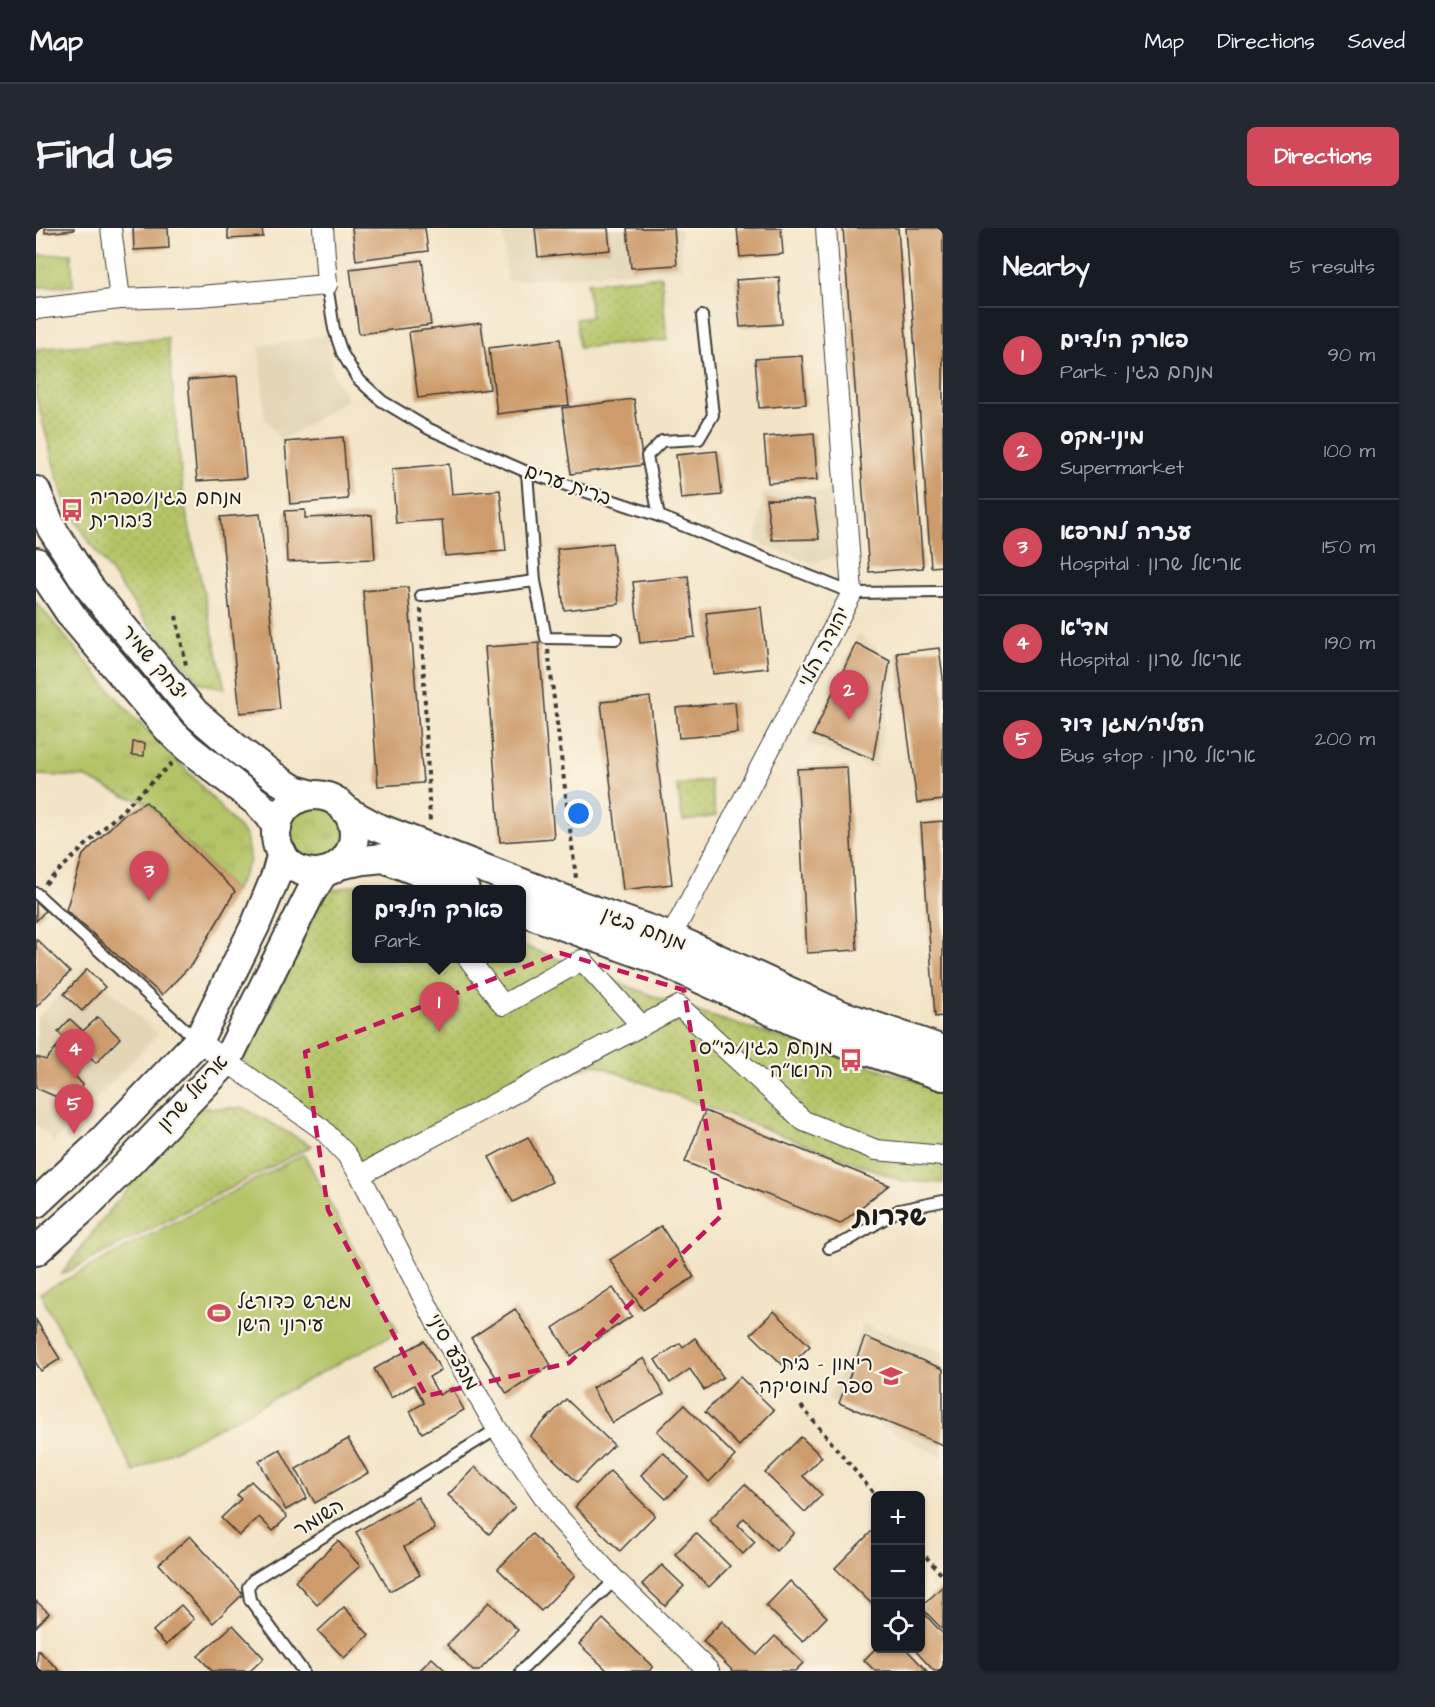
<!DOCTYPE html>
<html lang="en">
<head>
<meta charset="utf-8">
<style>
	:root { --surface:#171b24; --page:#242831; --text:#f1f3f6; --muted:#9ea1a6; --line:#363941; --accent:#d1495b }
	body { margin:0; font-family:"Architects Daughter","Playpen Sans Hebrew",sans-serif; background:var(--page); color:var(--text) }
	.controls { position:absolute; right:18px; bottom:18px; display:grid; overflow:hidden; border-radius:9px; box-shadow:0 2px 4px #0004 }
	.controls button { width:54px; height:54px; display:grid; place-items:center; padding:0; border:0; border-bottom:2px solid var(--line); background:var(--surface); color:var(--text); font:30px sans-serif }
	.you { position:absolute; left:543px; top:586px; width:21px; height:21px; margin:-15px; border:4px solid #fff; border-radius:50%; background:#1a73e8; box-shadow:0 0 0 9px #1a73e833 }
	.badge { display:grid; place-items:center; width:39px; height:39px; border-radius:50%; background:var(--accent); color:#fff; font-size:20px; font-weight:700 }
	.pin { position:absolute; translate:-50% -50px; filter:drop-shadow(0 2px 3px #0008) }
	.pin::after { content:''; position:absolute; top:32px; width:21px; height:18px; background:inherit; clip-path:polygon(0 0,100% 0,50% 100%) }
	.popup { position:absolute; left:316px; top:657px; width:174px; height:78px; box-sizing:border-box; display:grid; place-content:center; border-radius:9px; background:var(--surface); filter:drop-shadow(0 2px 4px #0005); font-size:20px; white-space:nowrap; color:var(--muted) }
	.popup b { font-size:22px; color:var(--text) }
	.popup::after { content:''; position:absolute; left:50%; top:100%; margin-left:-12px; border:12px solid transparent; border-top-color:var(--surface) }
	.list { margin:0; padding:0; list-style:none }
	h2 { display:flex; justify-content:space-between; align-items:center; height:78px; margin:0; padding:0 24px; font-size:26px }
	h2 small { font-size:20px; font-weight:400; color:var(--muted) }
	.list li { display:grid; grid-template-columns:39px 1fr auto; gap:18px; align-items:center; box-sizing:border-box; height:96px; padding:0 24px; border-top:2px solid var(--line) }
	.list b { display:block; font-size:22px; white-space:nowrap }
	.list p { margin:0; font-size:20px; white-space:nowrap; color:var(--muted) }
	.list em { font-size:20px; font-style:normal; color:var(--muted) }
	.icon { flex:none; width:33px; height:33px; fill:none; stroke:currentColor; stroke-width:2; stroke-linecap:round; stroke-linejoin:round }
	.map { position:relative; flex:none; width:907px; height:1443px; overflow:hidden; border-radius:9px }
	header { display:flex; align-items:center; gap:36px; box-sizing:border-box; height:84px; padding:0 30px; background:var(--surface); border-bottom:2px solid var(--line) }
	header strong { font-size:28px }
	nav { display:flex; gap:33px; margin-inline-start:auto; font-size:21px }
	.intro { display:flex; align-items:center; justify-content:space-between; box-sizing:border-box; height:144px; padding:0 36px }
	h1 { margin:0; font-size:42px }
	.button { padding:15px 27px; border-radius:9px; background:var(--accent); color:#fff; font-size:21px; font-weight:700 }
	main { display:flex; gap:36px; padding:0 36px }
	aside { flex:1; background:var(--surface); border-radius:9px; box-shadow:0 2px 4px #0004 }
	.map>svg:first-child { display:block }
	.built { fill:#e3d6b7 }
	.grass { fill:url(#grass-tufts); stroke:#687041; stroke-width:1.5 }
	.park { fill:url(#park-dots); stroke:#687041; stroke-width:1.5 }
	.pitch { fill:#b3c366; stroke:#687041; stroke-width:1.5 }
	.building { fill:#cd9b6c }
	.lines { fill:none; stroke-linecap:round; stroke-linejoin:round }
	.lane-casing { stroke:#3c3a36; stroke-width:14 }
	.street-casing { stroke:#3c3a36; stroke-width:22 }
	.secondary-casing { stroke:#3c3a36; stroke-width:32 }
	.path { stroke:#3c3a36; stroke-width:4; stroke-dasharray:4.5 4.5; stroke-linecap:butt }
	.lane { stroke:#fff; stroke-width:10 }
	.street { stroke:#fff; stroke-width:20 }
	.secondary { stroke:#fff; stroke-width:28 }
	.marked { fill:none; stroke:#c2185b; stroke-width:4.5; stroke-dasharray:12 8; stroke-linejoin:round }
	.labels { text-anchor:middle; dominant-baseline:central; stroke-width:4.5; stroke-linejoin:round; paint-order:stroke }
	.street-label { font-size:20px; fill:#1c1c1c; stroke:#fcf5e5 }
	.poi-label { font-size:20px; fill:#1c1c1c; stroke:#fcf5e5; text-anchor:start }
	.district-label { font-size:26px; font-weight:bold; fill:#1c1c1c; stroke:#fcf5e5 }
</style>
</head>
<body>
<header>
<strong>Map</strong>
<nav><a>Map</a><a>Directions</a><a>Saved</a></nav>
</header>
<div class="intro"><h1>Find us</h1><a class="button">Directions</a></div>
<main>
<div class="map">
<svg width="907" height="1443" viewBox="0 0 907 1443">
	<defs>
		<pattern id="grass-tufts" width="24" height="20" patternUnits="userSpaceOnUse" patternTransform="scale(1.5)"><rect width="24" height="20" fill="#b3c366"/><path d="M3 7l-1-3M5 7V3M7 7l1-3M15 17l-1-3M17 17v-4M19 17l1-3" fill="none" stroke="#99a758"/></pattern>
		<pattern id="park-dots" width="8" height="8" patternUnits="userSpaceOnUse" patternTransform="scale(1.5)"><rect width="8" height="8" fill="#b3c366"/><path d="M2 2h.1M6 6h.1" fill="none" stroke="#99a758" stroke-width="1.8" stroke-linecap="round"/></pattern>
	</defs>
	<rect width="100%" height="100%" fill="#fcf5e5"/>
	<filter id="ink" filterUnits="userSpaceOnUse"><feTurbulence type="fractalNoise" baseFrequency=".0167" numOctaves="2"/><feDisplacementMap in="SourceGraphic" scale="12" xChannelSelector="R" yChannelSelector="G"/><feConvolveMatrix kernelMatrix="1 2 1 2 8 2 1 2 1" color-interpolation-filters="sRGB"/></filter>
	<filter id="wash" filterUnits="userSpaceOnUse"><feTurbulence type="fractalNoise" baseFrequency=".008" numOctaves="4" result="noise"/><feDisplacementMap in="SourceGraphic" scale="24" xChannelSelector="R" yChannelSelector="G"/><feGaussianBlur stdDeviation="1.35" result="paint"/><feColorMatrix in="noise" values="0 0 0 0 0 0 0 0 0 0 0 0 0 0 0 0 0 1.4 0 .05"/><feComposite in="paint" operator="in"/></filter>
	<g filter="url(#wash)">
		<rect width="100%" height="100%" fill="#f3e4c7"/>
		<g class="built">
			<polygon points="467,0 644,0 647,40 471,53"/>
			<polygon points="291,107 298,149 312,171 245,213 229,190 223,118"/>
			<polygon points="798,262 804,327 776,335 720,314 727,265"/>
			<polygon points="822,406 861,437 840,541 771,515"/>
			<polygon points="50,739 122,806 18,914 0,896 0,791"/>
			<polygon points="827,1097 907,1124 907,1229 792,1171"/>
		</g>
		<g class="grass">
			<polygon points="35,26 37,58 0,59 0,27"/>
			<polygon points="0,374 87,477 159,551 210,608 214,633 199,663 110,574 89,568 48,549 0,547"/>
			<circle cx="278" cy="609" r="31"/>
		</g>
		<g class="park">
			<polygon points="625,48 631,112 543,120 540,91 555,89 551,55"/>
			<polygon points="132,110 148,275 189,461 165,455 109,392 56,318 31,278 21,249 0,168 0,121"/>
			<polygon points="674,552 680,588 647,593 641,557"/>
			<polygon points="327,655 342,661 320,662 320,730 486,730 486,717 643,778 907,861 907,955 867,953 558,836 439,887 335,950 207,833 290,664"/>
			<polygon points="162,880 208,880 276,918 25,1047 73,983"/>
		</g>
		<polygon class="pitch" points="268,926 362,1104 98,1244 4,1065"/>
		<g id="blocks">
			<g class="building">
				<polygon points="9,0 38,0 38,2 9,5"/>
				<polygon points="97,0 132,0 133,20 98,22"/>
				<polygon points="192,0 226,0 227,9 192,11"/>
				<polygon points="316,0 389,0 392,23 320,32"/>
				<polygon points="499,0 572,0 574,22 502,29"/>
				<polygon points="591,0 638,0 641,37 595,40"/>
				<polygon points="701,0 745,0 747,26 704,29"/>
				<polygon points="807,0 862,0 887,340 833,344"/>
				<polygon points="870,0 907,0 907,338 895,339"/>
				<polygon points="386,32 395,97 323,106 314,41"/>
				<polygon points="743,49 746,96 704,99 700,52"/>
				<polygon points="445,95 454,161 382,170 373,104"/>
				<polygon points="524,111 533,177 461,186 453,120"/>
				<polygon points="766,128 770,176 723,180 719,131"/>
				<polygon points="201,148 210,250 161,253 152,152"/>
				<polygon points="598,171 607,237 535,246 526,180"/>
				<polygon points="778,205 781,252 732,255 728,209"/>
				<polygon points="307,209 312,271 254,276 249,214"/>
				<polygon points="681,223 686,267 645,271 640,227"/>
				<polygon points="413,236 416,266 464,262 470,323 409,328 406,292 360,295 356,241"/>
				<polygon points="730,271 778,272 783,311 736,312"/>
				<polygon points="269,282 269,290 336,287 339,331 251,334 249,283"/>
				<polygon points="224,286 244,481 204,485 184,289"/>
				<polygon points="576,315 583,376 528,382 521,321"/>
				<polygon points="652,348 659,409 604,415 597,354"/>
				<polygon points="372,359 387,555 342,558 327,363"/>
				<polygon points="725,379 732,440 677,446 670,385"/>
				<polygon points="503,415 518,610 464,614 449,419"/>
				<polygon points="820,415 854,433 837,531 777,507"/>
				<polygon points="903,420 907,450 907,572 881,575 861,425"/>
				<polygon points="614,469 636,656 587,662 565,474"/>
				<polygon points="699,474 702,505 643,510 640,480"/>
				<polygon points="97,514 109,515 108,528 96,527"/>
				<polygon points="811,539 821,722 771,725 761,541"/>
				<polygon points="110,574 199,663 158,734 126,767 30,682 47,627 87,587"/>
				<polygon points="907,593 907,788 899,789 885,595"/>
				<polygon points="0,674 9,683 0,693"/>
				<polygon points="0,711 34,744 0,779"/>
				<polygon points="51,741 69,759 46,783 28,766"/>
				<polygon points="62,789 84,810 60,835 51,826 39,848 47,857 39,877 0,860 0,829 10,832 28,810 22,804 34,791 47,803"/>
				<polygon points="669,883 853,957 804,996 649,934"/>
				<polygon points="492,909 516,954 477,974 453,929"/>
				<polygon points="625,998 658,1049 607,1082 574,1032"/>
				<polygon points="577,1060 596,1088 535,1128 517,1100"/>
				<polygon points="479,1081 515,1137 471,1166 435,1110"/>
				<polygon points="738,1083 774,1118 751,1141 715,1106"/>
				<polygon points="0,1092 24,1131 5,1143 0,1135"/>
				<polygon points="829,1109 907,1141 907,1217 803,1175"/>
				<polygon points="659,1110 687,1149 668,1162 654,1141 634,1155 619,1132 644,1115 647,1119"/>
				<polygon points="388,1113 405,1142 393,1149 403,1167 416,1160 428,1182 386,1205 374,1183 388,1175 378,1157 355,1170 338,1141"/>
				<polygon points="608,1130 628,1166 576,1195 556,1160"/>
				<polygon points="704,1149 738,1182 703,1218 669,1184"/>
				<polygon points="530,1171 578,1217 541,1254 494,1208"/>
				<polygon points="648,1177 699,1228 673,1254 621,1203"/>
				<polygon points="765,1209 786,1229 767,1248 786,1267 769,1284 729,1245"/>
				<polygon points="312,1211 332,1245 279,1275 260,1241"/>
				<polygon points="244,1221 271,1270 250,1282 223,1233"/>
				<polygon points="627,1224 652,1249 630,1271 605,1247"/>
				<polygon points="439,1239 479,1279 453,1306 412,1267"/>
				<polygon points="574,1243 619,1287 584,1323 539,1279"/>
				<polygon points="215,1253 251,1289 237,1303 223,1289 203,1308 185,1290 205,1271 201,1267"/>
				<polygon points="709,1256 758,1305 740,1323 708,1290 702,1297 719,1314 707,1326 673,1292"/>
				<polygon points="382,1269 399,1301 368,1319 384,1347 354,1363 320,1304"/>
				<polygon points="840,1299 840,1376 838,1378 799,1340"/>
				<polygon points="660,1305 694,1338 673,1359 639,1326"/>
				<polygon points="496,1306 539,1348 505,1383 462,1341"/>
				<polygon points="154,1308 207,1366 177,1395 123,1336"/>
				<polygon points="302,1313 324,1338 281,1377 259,1353"/>
				<polygon points="626,1337 648,1358 629,1378 606,1356"/>
				<polygon points="754,1353 791,1389 767,1414 730,1378"/>
				<polygon points="907,1358 907,1402 885,1379"/>
				<polygon points="0,1373 13,1385 0,1399"/>
				<polygon points="453,1374 482,1402 443,1443 437,1443 411,1417"/>
				<polygon points="145,1377 158,1391 130,1417 117,1403"/>
				<polygon points="308,1379 333,1407 308,1430 282,1403"/>
				<polygon points="885,1382 907,1406 907,1443 898,1443 877,1420 885,1420"/>
				<polygon points="567,1391 617,1439 613,1443 572,1443 543,1416"/>
				<polygon points="686,1393 721,1427 739,1408 767,1435 759,1443 697,1443 667,1413"/>
				<polygon points="197,1397 228,1430 214,1443 176,1443 162,1428"/>
				<polygon points="840,1420 869,1420 891,1443 839,1443 828,1432"/>
				<polygon points="2,1422 24,1443 0,1443"/>
				<polygon points="396,1430 410,1443 383,1443"/>
			</g>
		</g>
	</g>
	<g filter="url(#ink)">
		<use href="#blocks" fill-opacity="0" stroke="#3c3a36" stroke-width="1.5"/>
		<g class="lines">
			<g class="lane-casing">
				<g id="lane">
					<polyline points="291,57 298,101 306,125 321,150 346,173 393,201 491,244 623,288 816,365 907,364"/>
					<polyline points="491,244 499,353 510,410 580,411"/>
					<polyline points="623,288 611,228 626,213 663,211 677,187 666,88"/>
					<polyline points="385,368 499,353"/>
					<polyline points="0,665 162,813"/>
					<polyline points="793,1020 813,1012 863,982 907,973"/>
					<polyline points="267,1443 214,1372 212,1359 217,1352 461,1201"/>
					<polyline points="485,1443 579,1352"/>
				</g>
			</g>
			<g class="street-casing">
				<g id="street">
					<polyline points="75,0 84,71"/>
					<polyline points="0,81 84,71 164,68 291,57 287,0"/>
					<polyline points="630,718 816,365 790,0"/>
					<polyline points="432,730 467,777 546,732 606,798"/>
					<polyline points="162,813 286,901 310,926 324,947 404,1102 461,1201 522,1289 579,1352 673,1443"/>
					<polyline points="324,947 643,778 768,893 840,922 907,928"/>
				</g>
			</g>
			<g class="secondary-casing">
				<g id="secondary">
					<polyline points="0,263 16,301 54,360 159,485 200,520 244,553 259,562 277,567"/>
					<polyline points="0,334 36,388 133,502 152,520 222,575 234,588 241,600"/>
					<circle cx="279" cy="606" r="39"/>
					<polyline points="309,582 340,599 543,677 635,709 800,785 907,822"/>
					<polyline points="302,637 328,632 348,630 429,662"/>
					<polyline points="486,683 623,732 801,813 907,848"/>
					<polyline points="0,975 59,920 162,813 219,698 239,650 246,625"/>
					<polyline points="0,1023 49,979 95,933 190,834 274,666 288,644"/>
				</g>
			</g>
			<g class="path">
				<polyline points="385,381 394,595"/>
				<polyline points="140,388 150,437"/>
				<polyline points="512,422 540,650"/>
				<polyline points="9,656 136,535"/>
				<polyline points="765,1178 840,1268"/>
				<polyline points="884,1322 907,1348"/>
			</g>
			<use href="#lane" class="lane"/>
			<use href="#street" class="street"/>
			<use href="#secondary" class="secondary"/>
		</g>
	</g>
	<path class="marked" d="M 524,725 L 648,762 L 685,988 L 533,1135 L 390,1168 L 292,982 L 269,824 Z"/>
	<defs>
		<g id="bus-bare" transform="scale(1.8)"><path d="M-5-6H5V4H4V6H2V4H-2V6H-4V4H-5ZM-3.5-4V0h7V-4ZM-3.5 1.2v1.5H-2V1.2ZM2 1.2v1.5H3.5V1.2Z" fill="#d1495b" stroke="#fcf5e5" stroke-width="2.5" paint-order="stroke"/></g>
		<g id="stadium-bare" transform="scale(1.8)"><path d="M0-5a6.5 5 0 1 0 0 10a6.5 5 0 1 0 0-10ZM-3.5-1.8h7v3.6h-7Z" fill="#d1495b" stroke="#fcf5e5" stroke-width="2.5" paint-order="stroke"/></g>
		<g id="school-bare" transform="scale(1.8)"><path d="M0-5L7-2L0 1L-7-2ZM-4 1L0 2.5L4 1V4Q0 6-4 4Z" fill="#d1495b" stroke="#fcf5e5" stroke-width="2.5" paint-order="stroke"/></g>
	</defs>
	<g fill-rule="evenodd">
		<use href="#bus-bare" x="36" y="282"/>
		<use href="#bus-bare" x="815" y="832"/>
		<use href="#stadium-bare" x="183" y="1085"/>
		<use href="#school-bare" x="855" y="1148"/>
	</g>
	<g class="labels">
		<g class="street-label">
			<text transform="translate(532 257) rotate(19)">ברית ערים</text>
			<text transform="translate(788 419) rotate(-62)">יהודה הלוי</text>
			<text transform="translate(118 435) rotate(50)">יצחק שמיר</text>
			<text transform="translate(608 701) rotate(21)">מנחם בגין</text>
			<text transform="translate(157 865) rotate(-48)">אריאל שרון</text>
			<text transform="translate(417 1124) rotate(61)">מבצע סיני</text>
			<text transform="translate(283 1290) rotate(-32)">השומר</text>
		</g>
		<g class="poi-label">
			<text x="54" y="270">מנחם בגין/ספריה<tspan x="54" dy="23">ציבורית</tspan></text>
			<text x="797" y="820" text-anchor="end">מנחם בגין/בי״ס<tspan x="797" dy="23">הרוא״ה</tspan></text>
			<text x="201" y="1074">מגרש כדורגל<tspan x="201" dy="23">עירוני הישן</tspan></text>
			<text x="837" y="1136" text-anchor="end">רימון - בית<tspan x="837" dy="23">ספר למוסיקה</tspan></text>
		</g>
		<g class="district-label">
			<text x="854" y="989">שדרות</text>
		</g>
	</g>
</svg>
<div class="controls">
<button>+</button>
<button>−</button>
<button><svg class="icon" aria-label="locate" viewBox="0 0 24 24"><circle cx="12" cy="12" r="6"/><path d="M12 2v4M12 18v4M2 12h4M18 12h4"/></svg></button>
</div>
<div class="you"></div>
<div class="pin badge" style="left:403px;top:804px">1</div>
<div class="popup"><b>פארק הילדים</b>Park</div>
<div class="pin badge" style="left:813px;top:492px">2</div>
<div class="pin badge" style="left:113px;top:673px">3</div>
<div class="pin badge" style="left:39px;top:851px">4</div>
<div class="pin badge" style="left:38px;top:906px">5</div>
</div>
<aside>
<h2>Nearby<small>5 results</small></h2>
<ul class="list">
<li><span class="badge">1</span><div><b>פארק הילדים</b><p>Park · מנחם בגין</p></div><em>90 m</em></li>
<li><span class="badge">2</span><div><b>מיני-מקס</b><p>Supermarket</p></div><em>100 m</em></li>
<li><span class="badge">3</span><div><b>עזרה למרפא</b><p>Hospital · אריאל שרון</p></div><em>150 m</em></li>
<li><span class="badge">4</span><div><b>מד&quot;א</b><p>Hospital · אריאל שרון</p></div><em>190 m</em></li>
<li><span class="badge">5</span><div><b>העליה/מגן דוד</b><p>Bus stop · אריאל שרון</p></div><em>200 m</em></li>
</ul>
</aside>
</main>
</body>
</html>
